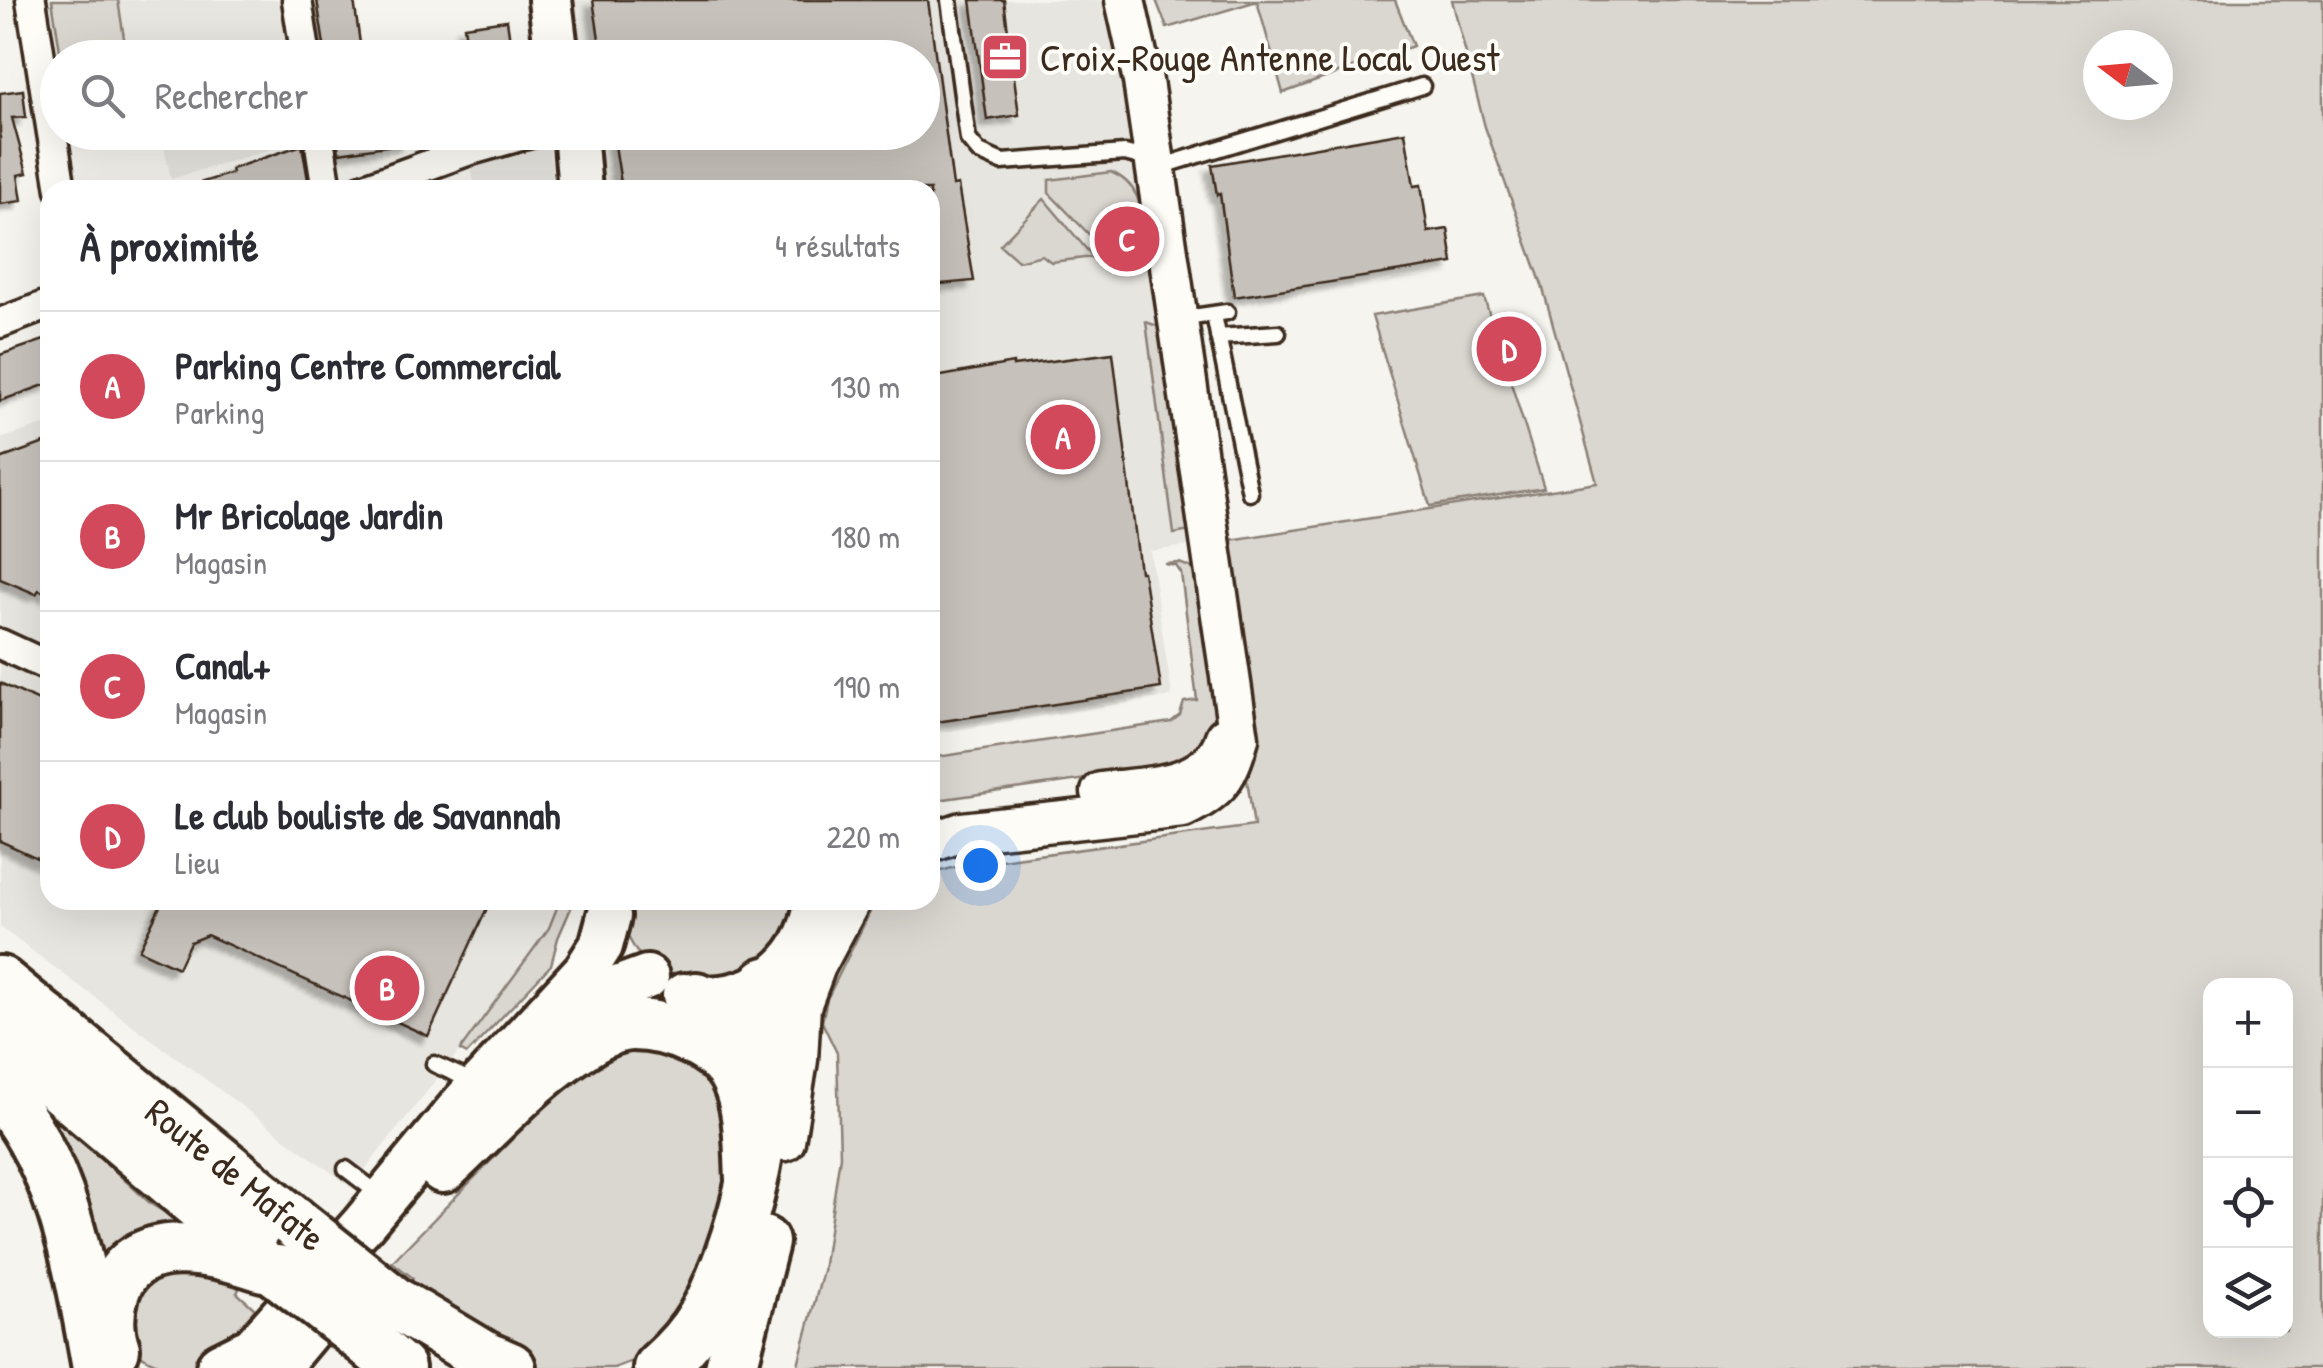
<!DOCTYPE html>
<html lang="fr">
<head>
<meta charset="utf-8">
<style>
	:root { --surface:#fff; --page:#f2f2f3; --text:#2b2b33; --muted:#7c7c81; --line:#e1e1e2; --accent:#d1495b }
	body { margin:0; font-family:"Patrick Hand",sans-serif; background:var(--page); color:var(--text) }
	.controls { position:absolute; right:30px; bottom:30px; display:grid; overflow:hidden; border-radius:20px; box-shadow:0 10px 40px #0002 }
	.controls button { width:90px; height:90px; display:grid; place-items:center; padding:0; border:0; border-bottom:2px solid var(--line); background:var(--surface); color:var(--text); font:50px sans-serif }
	.compass { position:absolute; left:2083px; top:30px; width:90px; height:90px; border-radius:50%; background:var(--surface); box-shadow:0 10px 40px #0002; rotate:286deg }
	.you { position:absolute; left:980px; top:865px; width:35px; height:35px; margin:-25px; border:8px solid #fff; border-radius:50%; background:#1a73e8; box-shadow:0 0 0 15px #1a73e833 }
	.badge { display:grid; place-items:center; width:65px; height:65px; border-radius:50%; background:var(--accent); color:#fff; font-size:32px; font-weight:700 }
	.pin { position:absolute; translate:-50% -50%; border:5px solid #fff; box-shadow:0 2px 10px #0006 }
	.list { margin:0; padding:0; list-style:none }
	h2 { display:flex; justify-content:space-between; align-items:center; height:130px; margin:0; padding:0 40px; font-size:42px }
	h2 small { font-size:32px; font-weight:400; color:var(--muted) }
	.list li { display:grid; grid-template-columns:65px 1fr auto; gap:30px; align-items:center; box-sizing:border-box; height:150px; padding:0 40px; border-top:2px solid var(--line) }
	.list b { display:block; font-size:38px; white-space:nowrap }
	.list p { margin:0; font-size:32px; white-space:nowrap; color:var(--muted) }
	.list em { font-size:32px; font-style:normal; color:var(--muted) }
	.icon { flex:none; width:55px; height:55px; fill:none; stroke:currentColor; stroke-width:2; stroke-linecap:round; stroke-linejoin:round }
	.map { position:relative; flex:none; width:2323px; height:1368px; overflow:hidden }
	.search { position:absolute; background:var(--surface); box-shadow:0 10px 40px #0002; left:40px; top:40px; width:900px; height:110px; display:flex; align-items:center; gap:25px; box-sizing:border-box; padding:0 35px; border-radius:55px; color:var(--muted); font-size:38px }
	.panel { position:absolute; background:var(--surface); box-shadow:0 10px 40px #0002; left:40px; top:180px; width:900px; height:730px; border-radius:30px }
	.map>svg:first-child { display:block }
	.built { fill:#e7e5df }
	.green { fill:#dad6d0; stroke:#8a8077; stroke-width:2.5; fill-rule:evenodd }
	.building { fill:#c7c1bb; stroke:#3b2a1e; stroke-width:2.5; filter:url(#shadow) }
	.lines { fill:none; stroke-linecap:round; stroke-linejoin:round }
	.lane-casing { stroke:#3b2a1e; stroke-width:21 }
	.street-casing { stroke:#3b2a1e; stroke-width:35 }
	.secondary-casing { stroke:#3b2a1e; stroke-width:45 }
	.primary-casing { stroke:#3b2a1e; stroke-width:50 }
	.highway-casing { stroke:#3b2a1e; stroke-width:58 }
	.lane { stroke:#fdfcf7; stroke-width:14 }
	.street { stroke:#fdfcf7; stroke-width:28 }
	.secondary { stroke:#fdfcf7; stroke-width:38 }
	.primary { stroke:#fdfcf7; stroke-width:42 }
	.highway { stroke:#fdfcf7; stroke-width:50 }
	.highway-bridge-casing { stroke:#3b2a1e; stroke-width:58; stroke-linecap:butt }
	.highway-bridge { stroke:#fdfcf7; stroke-width:50 }
	.labels { text-anchor:middle; dominant-baseline:central; stroke-width:8; stroke-linejoin:round; paint-order:stroke }
	.poi-label { font-size:38px; fill:#3b2a1e; stroke:#fdfcf7; text-anchor:start }
	.street-label { font-size:38px; fill:#3b2a1e; stroke:#fdfcf7 }
</style>
</head>
<body>
<div class="map">
<svg width="2323" height="1368" viewBox="0 0 2323 1368">
	<defs>
		<filter id="shadow"><feDropShadow dx="-7" dy="7" stdDeviation="2.5" flood-color="#0004"/></filter>
	</defs>
	<rect width="100%" height="100%" fill="#f5f4ee"/>
	<filter id="ink" filterUnits="userSpaceOnUse"><feTurbulence type="fractalNoise" baseFrequency=".01" numOctaves="2"/><feDisplacementMap in="SourceGraphic" scale="20" xChannelSelector="R" yChannelSelector="G"/><feConvolveMatrix kernelMatrix="1 2 1 2 8 2 1 2 1" color-interpolation-filters="sRGB"/></filter>
	<g filter="url(#ink)">
		<g class="built">
			<polygon points="32,0 294,0 303,57 58,58 58,132 92,133 53,140"/>
			<polygon points="571,0 1111,0 1211,543 1150,551 1172,696 930,734 930,190 591,190 586,133 922,132 922,58 578,57"/>
			<polygon points="316,132 316,136 171,179 161,133"/>
			<polygon points="548,133 554,190 476,190 468,155 520,137"/>
			<polygon points="50,423 50,900 560,900 549,928 460,1050 351,1187 0,927 0,439"/>
		</g>
		<g class="green">
			<polygon points="52,0 118,0 127,57 61,57"/>
			<polygon points="1156,0 1395,0 1413,46 1283,93 1257,1 1167,28"/>
			<path d="M 1452,0 L 2323,0 L 2323,1368 L 797,1368 L 823,1271 L 840,1156 L 837,1053 L 822,1022 L 827,999 L 876,900 L 930,900 L 930,874 L 963,865 L 1254,826 L 1211,543 L 1597,483 L 1542,285 L 1485,127 ZM 2098,45 L 2158,45 L 2158,105 L 2098,105 ZM 2210,986 L 2286,986 L 2286,1330 L 2210,1330 Z"/>
			<path d="M 1111,172 C 1146,187 1141,218 1147,252 L 1110,256 L 1049,193 L 1049,180 Z"/>
			<polygon points="1044,199 1093,257 1051,262 1042,255 1018,261 1000,245"/>
			<polygon points="1484,297 1544,488 1430,506 1372,316"/>
			<polygon points="1146,322 1163,328 1190,531 1174,534"/>
			<polygon points="1179,563 1190,567 1198,578 1218,728 1200,763 930,801 930,758 1171,722 1180,715 1184,702 1197,700 1181,573 1176,566 1165,564"/>
			<polygon points="560,900 574,901 558,938 551,965 467,1054 460,1050 549,928"/>
			<polygon points="617,900 802,900 791,939 746,980 686,984 658,972 636,951 621,924"/>
			<polygon points="641,1037 722,1079 727,1201 707,1276 646,1356 614,1368 539,1368 513,1361 410,1284 413,1278 392,1262 596,1053"/>
			<polygon points="16,1081 151,1204 179,1221 192,1238 100,1287"/>
			<path d="M 153,1269 L 230,1280 L 239,1289 L 237,1293 L 255,1309 L 218,1354 L 198,1361 L 193,1368 C 170,1368 140,1365 130,1340 C 125,1329 128,1310 127,1299 Z"/>
		</g>
		<g class="building">
			<polygon points="317,0 354,0 362,58 326,58"/>
			<polygon points="593,0 928,0 953,186 958,185 974,281 930,285 930,190 622,190 613,132 922,132 922,58 602,58"/>
			<polygon points="971,0 1004,0 1019,115 987,120"/>
			<polygon points="507,20 512,55 469,58 464,26"/>
			<polygon points="23,90 26,117 12,118 27,173 18,175 22,201 0,204 0,93"/>
			<polygon points="336,132 406,132 407,143 339,153"/>
			<polygon points="1405,132 1414,186 1421,185 1428,232 1448,229 1453,263 1234,297 1220,194 1217,195 1212,165"/>
			<polygon points="302,145 308,180 279,190 194,190 193,185 232,173 231,169"/>
			<polygon points="1136,225 1140,252 1118,253 1115,227"/>
			<polygon points="50,338 50,383 0,401 0,355"/>
			<polygon points="1113,353 1140,572 1143,572 1161,688 930,723 930,432 938,431 930,378 1013,363 1013,366"/>
			<polygon points="50,441 50,595 39,590 36,594 0,579 0,459"/>
			<polygon points="0,683 50,706 50,864 0,841"/>
			<polygon points="163,900 474,900 488,906 428,1036 207,935 190,942 178,968 139,950"/>
		</g>
		<g class="lines">
			<g class="lane-casing">
				<g id="lane">
					<polyline points="949,0 968,139 979,152 1002,162 1125,153 1140,157 1156,168 1422,86"/>
					<polyline points="1214,315 1250,493"/>
					<polyline points="1179,319 1227,312"/>
					<polyline points="1218,337 1278,333"/>
					<polyline points="434,1064 474,1082"/>
					<polyline points="346,1169 380,1195"/>
				</g>
			</g>
			<g class="street-casing">
				<g id="street">
					<polyline points="31,0 61,190"/>
					<polyline points="297,0 306,58"/>
					<polyline points="318,132 327,190"/>
					<polyline points="360,190 464,152 534,132"/>
					<polyline points="0,323 50,304"/>
					<polyline points="0,644 50,667"/>
				</g>
			</g>
			<g class="secondary-casing">
				<g id="secondary">
					<path d="M 1101,792 C 1145,786 1210,789 1225,737"/>
					<path d="M 930,843 L 962,832 L 1183,808 C 1220,790 1228,777 1239,738 L 1143,81 L 1125,0"/>
					<polyline points="785,1141 798,1060 801,1006 816,966 851,900"/>
				</g>
			</g>
			<g class="primary-casing">
				<g id="primary">
					<polyline points="550,0 557,58"/>
					<polyline points="575,132 580,190"/>
					<path d="M 684,995 C 748,1009 810,967 816,900"/>
					<polyline points="565,1028 601,994 647,977"/>
					<polyline points="239,1368 246,1356 363,1224 465,1101 585,971 601,946 609,916"/>
					<polyline points="277,1368 347,1284"/>
				</g>
			</g>
			<g class="highway-casing">
				<g id="highway">
					<polyline points="0,982 292,1221"/>
					<polyline points="766,983 780,1053 781,1079"/>
					<polyline points="0,1037 277,1271"/>
					<path d="M 0,1092 C 65,1166 81,1275 98,1368"/>
					<path d="M 443,1167 C 489,1125 535,1071 589,1040 C 600,1033 619,1025 632,1025 C 670,1025 721,1045 737,1080 C 751,1111 749,1146 751,1179"/>
					<polyline points="395,1303 485,1357 510,1368"/>
					<polyline points="365,1339 399,1368"/>
					<path d="M 114,1349 C 108,1332 108,1312 113,1294 C 132,1229 215,1249 263,1266"/>
					<polyline points="222,1368 246,1356"/>
					<path d="M 659,1368 C 677,1352 692,1336 704,1315 C 737,1259 784,1101 750,1040 C 739,1021 715,1009 696,998"/>
					<polyline points="731,1368 763,1242"/>
				</g>
			</g>
			<use href="#lane" class="lane"/>
			<use href="#street" class="street"/>
			<use href="#secondary" class="secondary"/>
			<use href="#primary" class="primary"/>
			<use href="#highway" class="highway"/>
			<g class="highway-bridge-casing">
				<g id="highway-bridge">
					<polyline points="292,1221 395,1303"/>
					<polyline points="277,1271 365,1339"/>
				</g>
			</g>
			<use href="#highway-bridge" class="highway-bridge"/>
		</g>
	</g>
	<defs>
		<g id="office-square" transform="scale(2.5)"><rect x="-9" y="-9" width="18" height="18" rx="4" fill="#d1495b" stroke="#fdfcf7"/><path d="M-6-3h4V-5.5h4V-3h4V5H-6ZM-1-4.5V-3h2v-1.5ZM-6 0V1H6V0Z" fill="#fff"/></g>
	</defs>
	<g fill-rule="evenodd">
		<use href="#office-square" x="1005" y="57"/>
	</g>
	<g class="labels">
		<g class="poi-label">
			<text x="1040" y="57">Croix-Rouge Antenne Local Ouest</text>
		</g>
		<g class="street-label">
			<text transform="translate(236 1174) rotate(39)">Route de Mafate</text>
		</g>
	</g>
</svg>
<div class="controls">
<button>+</button>
<button>−</button>
<button><svg class="icon" aria-label="locate" viewBox="0 0 24 24"><circle cx="12" cy="12" r="6"/><path d="M12 2v4M12 18v4M2 12h4M18 12h4"/></svg></button>
<button><svg class="icon" aria-label="layers" viewBox="0 0 24 24"><path d="M12 4l9 5-9 5-9-5zM3 14l9 5 9-5"/></svg></button>
</div>
<svg class="compass" viewBox="-18 -18 36 36"><path d="M0-13l5 13h-10z" fill="#e53935"/><path d="M0 13l5-13h-10z" fill="#7c7c81"/></svg>
<div class="you"></div>
<div class="pin badge" style="left:1063px;top:437px">A</div>
<div class="pin badge" style="left:387px;top:988px">B</div>
<div class="pin badge" style="left:1127px;top:239px">C</div>
<div class="pin badge" style="left:1509px;top:349px">D</div>
<div class="search"><svg class="icon" aria-label="search" viewBox="0 0 24 24"><circle cx="10" cy="10" r="6"/><path d="M15 15l6 6"/></svg>Rechercher</div>
<section class="panel">
<h2>À proximité<small>4 résultats</small></h2>
<ul class="list">
<li><span class="badge">A</span><div><b>Parking Centre Commercial</b><p>Parking</p></div><em>130 m</em></li>
<li><span class="badge">B</span><div><b>Mr Bricolage Jardin</b><p>Magasin</p></div><em>180 m</em></li>
<li><span class="badge">C</span><div><b>Canal+</b><p>Magasin</p></div><em>190 m</em></li>
<li><span class="badge">D</span><div><b>Le club bouliste de Savannah</b><p>Lieu</p></div><em>220 m</em></li>
</ul>
</section>
</div>
</body>
</html>
